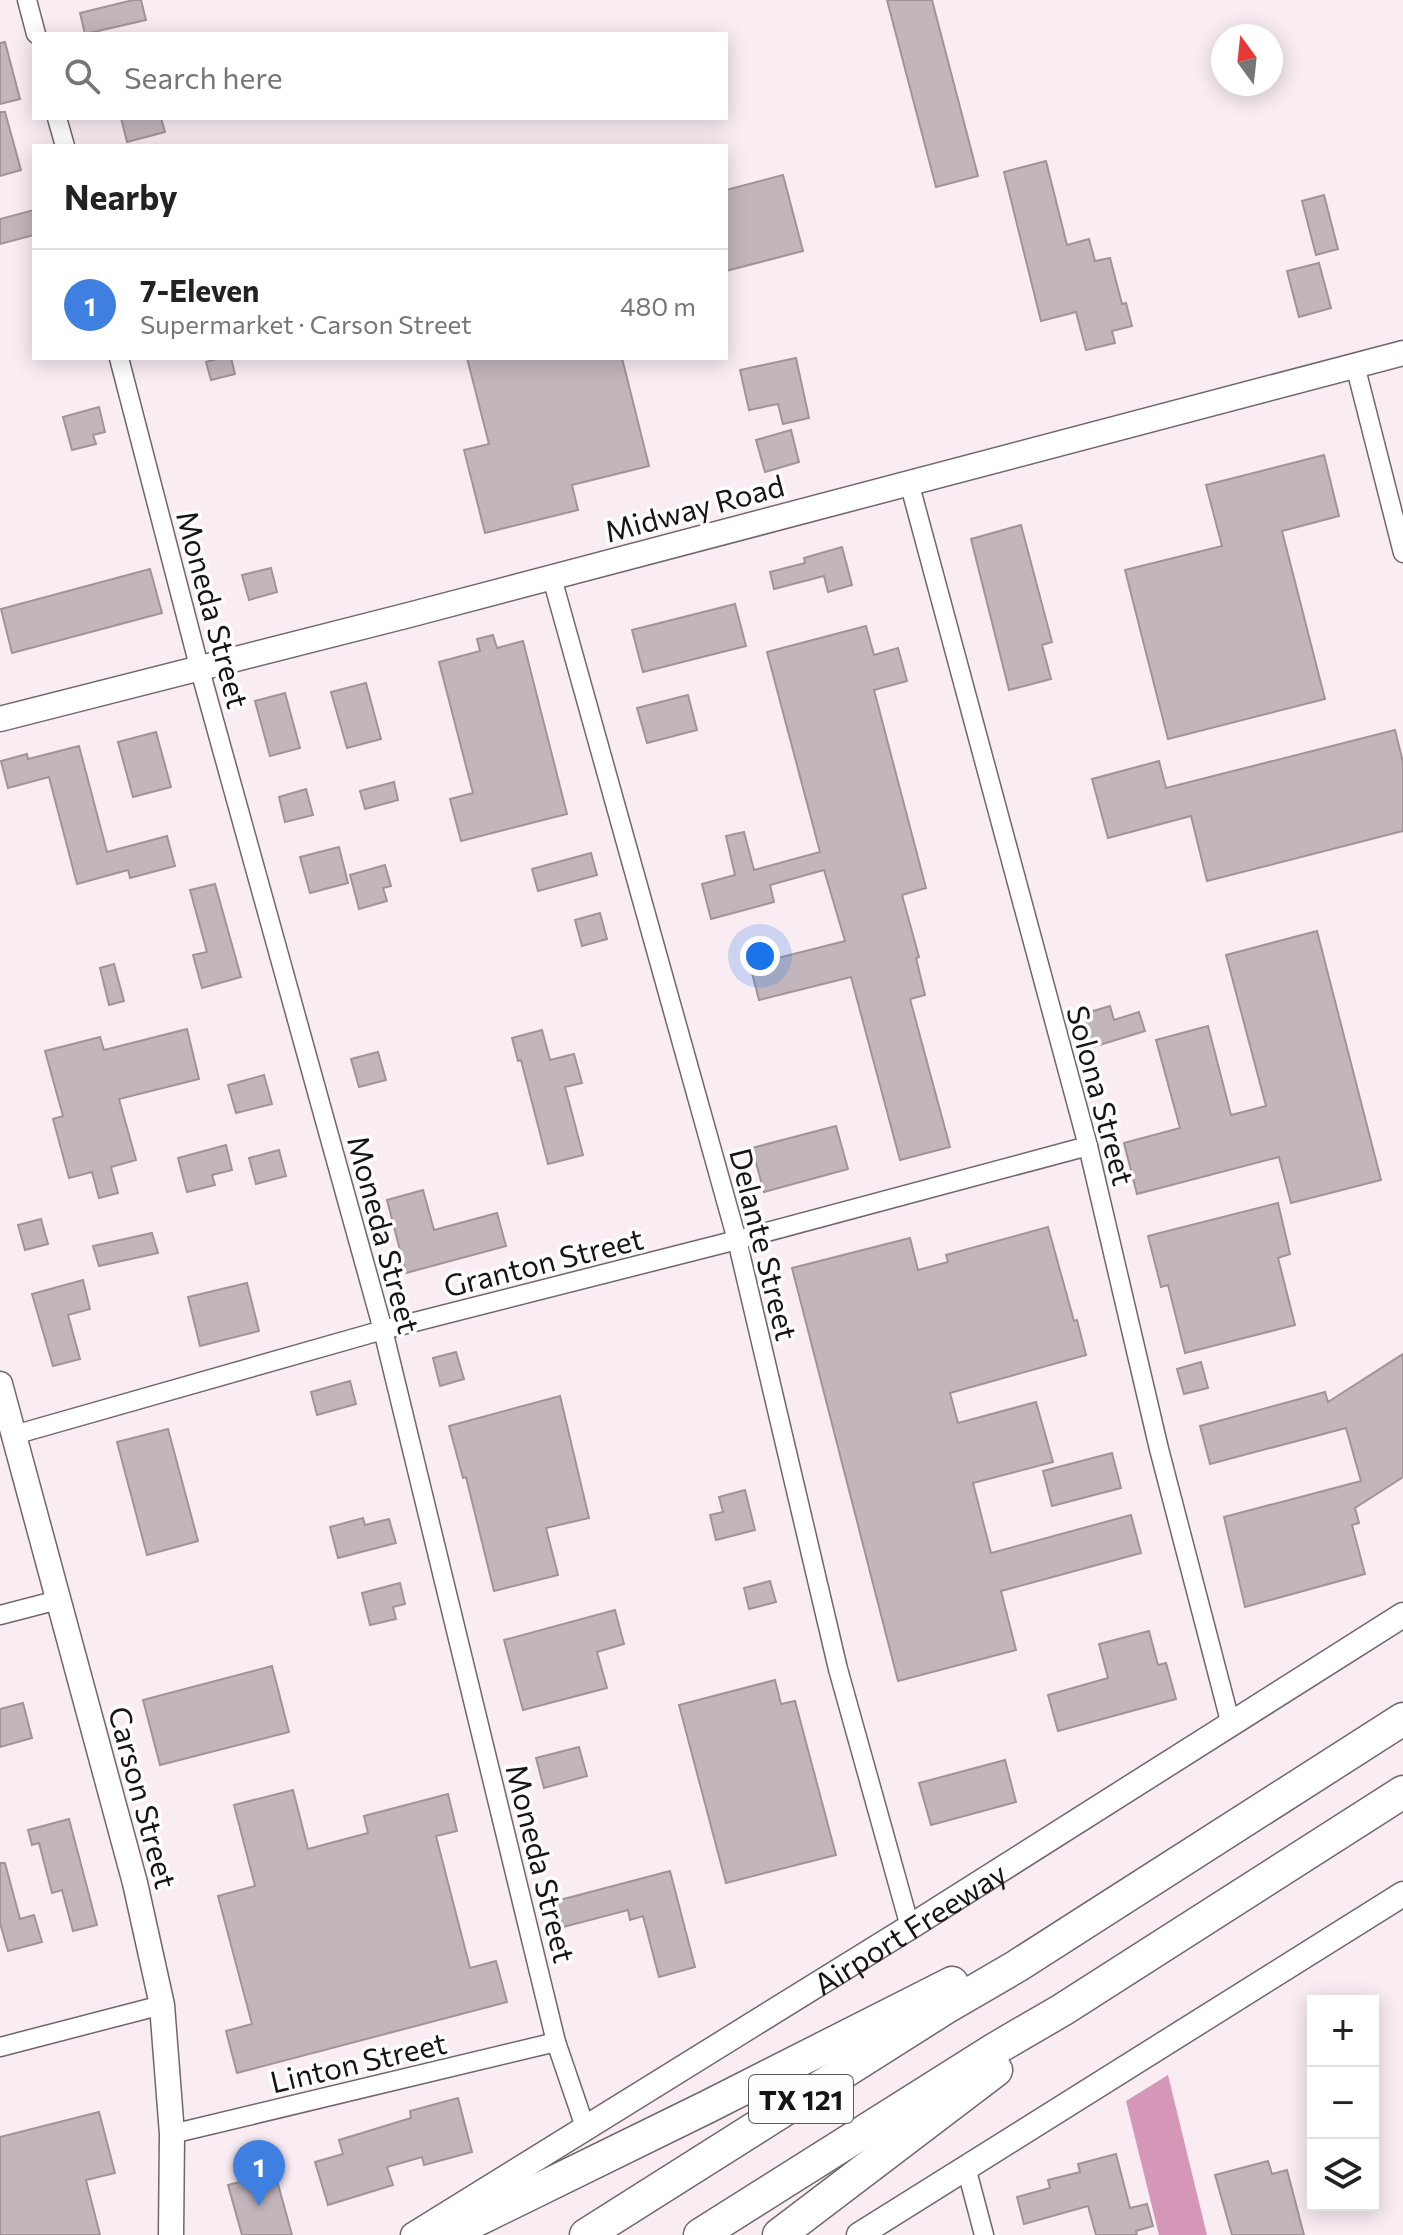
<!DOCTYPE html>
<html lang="en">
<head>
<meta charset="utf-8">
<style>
	:root { --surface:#fff; --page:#f6f6f6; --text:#222; --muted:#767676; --line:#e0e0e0; --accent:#ea580c }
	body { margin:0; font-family:Commissioner,sans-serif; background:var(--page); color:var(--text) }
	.controls { position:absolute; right:24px; bottom:24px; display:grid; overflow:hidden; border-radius:0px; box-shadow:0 4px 20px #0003 }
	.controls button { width:72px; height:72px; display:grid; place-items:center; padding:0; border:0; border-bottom:2px solid var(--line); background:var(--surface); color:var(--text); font:40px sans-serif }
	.compass { position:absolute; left:1211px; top:24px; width:72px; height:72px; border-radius:50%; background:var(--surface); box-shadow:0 4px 20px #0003; rotate:345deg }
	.you { position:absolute; left:760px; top:956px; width:28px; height:28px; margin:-20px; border:6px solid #fff; border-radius:50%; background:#1a73e8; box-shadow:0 0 0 12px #1a73e833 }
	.badge { display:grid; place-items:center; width:52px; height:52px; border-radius:50%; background:var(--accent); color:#fff; font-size:26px; font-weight:700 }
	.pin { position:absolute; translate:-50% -66px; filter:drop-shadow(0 2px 4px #0008) }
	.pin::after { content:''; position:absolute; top:42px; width:28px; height:24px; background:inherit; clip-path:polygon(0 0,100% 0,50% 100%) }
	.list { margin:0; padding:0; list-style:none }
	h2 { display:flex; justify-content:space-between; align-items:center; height:104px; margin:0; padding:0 32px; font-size:34px }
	h2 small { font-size:26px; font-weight:400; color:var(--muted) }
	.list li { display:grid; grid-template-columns:52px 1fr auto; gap:24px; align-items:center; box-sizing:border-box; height:112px; padding:0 32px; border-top:2px solid var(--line) }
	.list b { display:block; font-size:30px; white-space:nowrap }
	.list p { margin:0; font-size:26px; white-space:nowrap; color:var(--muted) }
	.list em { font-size:26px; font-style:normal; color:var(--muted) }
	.icon { flex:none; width:44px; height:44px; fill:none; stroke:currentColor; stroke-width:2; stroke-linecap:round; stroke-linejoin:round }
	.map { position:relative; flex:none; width:1403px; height:2235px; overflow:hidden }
	.search { position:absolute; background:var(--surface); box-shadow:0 4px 20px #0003; left:32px; top:32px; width:696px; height:88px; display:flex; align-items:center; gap:20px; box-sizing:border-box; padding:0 28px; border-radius:0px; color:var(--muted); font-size:30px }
	.panel { position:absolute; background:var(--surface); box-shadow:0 4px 20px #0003; left:32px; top:144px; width:696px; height:216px; border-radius:0px }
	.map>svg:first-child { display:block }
	.forest { fill:#d696b8 }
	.building { fill:#c2b6bc; stroke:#a0949a; stroke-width:2 }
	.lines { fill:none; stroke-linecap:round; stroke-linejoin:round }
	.street-casing { stroke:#71666b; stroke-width:21 }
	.secondary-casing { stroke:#71666b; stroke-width:27 }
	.highway-casing { stroke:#71666b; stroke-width:35 }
	.street { stroke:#fff; stroke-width:18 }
	.secondary { stroke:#fff; stroke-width:24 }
	.highway { stroke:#fff; stroke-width:32 }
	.labels { text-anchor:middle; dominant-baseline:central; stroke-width:7; stroke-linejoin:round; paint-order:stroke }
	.shield { fill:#fefefe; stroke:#5d5a5c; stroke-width:2 }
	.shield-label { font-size:28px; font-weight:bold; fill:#181316 }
	.street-label { font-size:30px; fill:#181316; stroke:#fefefe }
</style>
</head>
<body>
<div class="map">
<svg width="1403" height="2235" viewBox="0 0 1403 2235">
	<rect width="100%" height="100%" fill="#f9ecf3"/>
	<polygon class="forest" points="1168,2075 1207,2235 1159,2235 1126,2101"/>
	<g class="building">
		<polygon points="133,0 141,0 146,20 85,34 80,13"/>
		<polygon points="887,0 932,0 978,176 936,187"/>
		<polygon points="5,42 20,99 0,104 0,43"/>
		<polygon points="0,112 5,112 21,170 0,176"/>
		<polygon points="121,118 161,118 165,132 127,142"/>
		<polygon points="1046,161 1067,245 1089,239 1095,261 1110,258 1122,304 1126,303 1132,326 1112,331 1115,343 1086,350 1076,312 1041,321 1004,172"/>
		<polygon points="783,175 803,251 726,271 726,190"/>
		<polygon points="1324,195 1338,249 1316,255 1302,201"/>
		<polygon points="34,210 34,235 0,244 0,219"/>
		<polygon points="1319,263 1331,308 1299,317 1287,271"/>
		<polygon points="220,358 231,358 235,374 211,380 206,362"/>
		<polygon points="467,358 622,358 649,466 572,485 578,510 485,533 464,450 489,444"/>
		<polygon points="796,358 809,418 783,424 778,404 749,410 740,370"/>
		<polygon points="99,407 105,432 93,435 96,444 72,450 63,417"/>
		<polygon points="791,430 799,462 765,472 756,440"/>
		<polygon points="1324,455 1339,516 1282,531 1325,699 1168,739 1125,570 1222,546 1206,485"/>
		<polygon points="1021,525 1052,642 1042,645 1051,679 1009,690 971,539"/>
		<polygon points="842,547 852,585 828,592 824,576 774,589 770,572 805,563 804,558"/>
		<polygon points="271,568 277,592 249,600 242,575"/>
		<polygon points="150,569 162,613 12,653 1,609"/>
		<polygon points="735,604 746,646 643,672 632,630"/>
		<polygon points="866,626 874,655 898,648 907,681 874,690 926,888 902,895 919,957 916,958 925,995 910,999 950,1147 900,1160 851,977 759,1000 750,965 845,941 824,870 770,885 774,902 711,919 702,884 735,875 726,836 744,832 754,870 820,852 767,652"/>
		<polygon points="493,635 497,648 523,641 567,814 461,841 450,799 473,793 439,662 480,651 477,639"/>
		<polygon points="366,683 381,739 347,748 331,692"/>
		<polygon points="285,693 300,748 270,756 255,701"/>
		<polygon points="688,695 697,730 647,743 637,708"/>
		<polygon points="1395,730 1403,762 1403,831 1207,881 1191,816 1108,838 1092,779 1159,761 1166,788"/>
		<polygon points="156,732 171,787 133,797 118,742"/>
		<polygon points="79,746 107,852 167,836 175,866 130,878 128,870 77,884 49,777 8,788 1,761 27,754 28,759"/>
		<polygon points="394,782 398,800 365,809 360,791"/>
		<polygon points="306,789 313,815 285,822 279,797"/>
		<polygon points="339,847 348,883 310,893 300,857"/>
		<polygon points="591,853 597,875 538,891 532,869"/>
		<polygon points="385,865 391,886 383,888 387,901 359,909 350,875"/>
		<polygon points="215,884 241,977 202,988 193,955 207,952 190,890"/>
		<polygon points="600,913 607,939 582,946 575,920"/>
		<polygon points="1317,931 1381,1180 1291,1203 1279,1157 1137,1194 1124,1143 1180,1128 1156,1040 1208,1026 1231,1115 1266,1106 1226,955"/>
		<polygon points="114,964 124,1001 109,1005 100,968"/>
		<polygon points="1110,1006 1114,1020 1139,1012 1145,1031 1093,1047 1083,1014"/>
		<polygon points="187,1029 199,1079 119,1099 136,1160 111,1167 118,1193 99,1198 92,1172 69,1178 53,1119 63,1116 45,1051 100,1037 104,1050"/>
		<polygon points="542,1030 550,1060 574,1054 582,1083 565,1087 583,1155 548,1164 521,1060 518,1061 512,1038"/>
		<polygon points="378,1052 386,1080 359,1087 351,1059"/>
		<polygon points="264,1075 272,1104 236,1113 228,1085"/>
		<polygon points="836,1126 848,1169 764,1192 752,1148"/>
		<polygon points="226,1145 232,1170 212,1175 215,1185 187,1192 178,1158"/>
		<polygon points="279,1150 286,1176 256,1184 249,1158"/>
		<polygon points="423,1190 434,1230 497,1213 506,1246 406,1273 387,1200"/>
		<polygon points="1278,1203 1290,1254 1278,1258 1295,1325 1185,1353 1168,1285 1161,1287 1148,1236"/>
		<polygon points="41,1219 48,1244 25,1250 18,1225"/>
		<polygon points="1048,1227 1074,1321 1077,1320 1086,1355 950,1393 958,1423 1036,1402 1053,1462 973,1483 991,1553 1131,1515 1141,1553 1001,1591 1016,1650 898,1681 792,1268 910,1238 918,1270 948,1262 946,1255"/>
		<polygon points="152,1233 158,1253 99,1266 93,1246"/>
		<polygon points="83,1280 90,1309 68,1315 80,1359 53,1366 32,1294"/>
		<polygon points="247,1283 259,1331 200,1346 188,1297"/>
		<polygon points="456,1352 464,1379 440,1386 433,1358"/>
		<polygon points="1403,1354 1403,1477 1355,1508 1359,1523 1352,1525 1365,1574 1245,1607 1224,1517 1361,1481 1346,1428 1210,1464 1200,1426 1325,1392 1328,1402"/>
		<polygon points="1201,1362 1208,1388 1184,1394 1177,1369"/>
		<polygon points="350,1381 356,1404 317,1415 311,1392"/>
		<polygon points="560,1396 589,1518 546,1528 558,1575 494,1591 466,1477 463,1478 449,1426"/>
		<polygon points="168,1429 198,1541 147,1555 117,1442"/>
		<polygon points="1112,1453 1121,1488 1052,1506 1043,1471"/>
		<polygon points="745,1490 755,1530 716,1540 710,1515 723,1512 719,1497"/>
		<polygon points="363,1518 365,1525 389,1519 396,1543 338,1558 330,1527"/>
		<polygon points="770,1581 776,1602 749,1609 744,1588"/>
		<polygon points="400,1583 405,1604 393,1607 396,1619 370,1625 362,1593"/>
		<polygon points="615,1610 624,1644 597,1652 607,1688 523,1710 504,1640"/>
		<polygon points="1149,1631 1158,1665 1166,1663 1176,1699 1058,1731 1048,1695 1108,1678 1099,1644"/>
		<polygon points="272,1666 289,1732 160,1765 143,1700"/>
		<polygon points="775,1680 781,1704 795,1701 836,1855 726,1883 679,1705"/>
		<polygon points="23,1703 32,1738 0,1747 0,1709"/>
		<polygon points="579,1747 587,1776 544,1788 536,1758"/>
		<polygon points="1005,1760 1016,1802 931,1825 919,1783"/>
		<polygon points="293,1790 308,1849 368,1833 364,1816 448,1794 457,1831 436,1836 470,1968 496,1961 507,2002 237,2073 226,2031 252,2024 218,1896 255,1886 234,1805"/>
		<polygon points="69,1819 97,1925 73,1931 62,1890 52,1893 39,1843 32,1845 28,1830"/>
		<polygon points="0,1863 5,1863 20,1919 34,1915 42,1942 8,1951 0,1923"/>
		<polygon points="670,1871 695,1967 659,1977 643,1916 630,1920 628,1910 563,1927 556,1901"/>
		<polygon points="458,2098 472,2152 424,2165 422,2157 387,2167 393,2185 328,2205 315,2162 343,2154 339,2140 411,2118 410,2111"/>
		<polygon points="99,2112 115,2173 86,2180 100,2235 0,2235 0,2137"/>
		<polygon points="1116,2154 1130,2208 1147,2204 1153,2226 1136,2231 1137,2235 1096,2235 1088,2206 1024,2224 1017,2197 1050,2188 1048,2180 1080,2172 1078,2164"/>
		<polygon points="1268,2161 1272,2174 1287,2170 1304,2235 1232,2235 1215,2175"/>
		<polygon points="275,2173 292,2235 242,2235 228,2185"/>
	</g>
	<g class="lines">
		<g class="street-casing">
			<g id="street">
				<polyline points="27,0 36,34"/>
				<polyline points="57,118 65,146"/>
				<polyline points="119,358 200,670 383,1330 556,2042 585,2127"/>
				<polyline points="1355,365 1403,553"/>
				<polyline points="909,482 1088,1146 1159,1449 1231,1725"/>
				<polyline points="552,578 737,1240 838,1669 910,1927"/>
				<polyline points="14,1435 383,1330 737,1240 1088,1146"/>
				<polyline points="0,1615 58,1600"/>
				<polyline points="0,2047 162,2005"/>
				<polyline points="172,2134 556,2042"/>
				<polyline points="966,2167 984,2235"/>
			</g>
		</g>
		<g class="secondary-casing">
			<g id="secondary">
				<polyline points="0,719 409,615 1403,353"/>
				<polyline points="0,1384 135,1883 162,2005 172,2134 171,2235"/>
				<path id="s1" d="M 413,2235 L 910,1927 L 1403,1615"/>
				<polyline points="859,2235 1403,1894"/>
			</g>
		</g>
		<g class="highway-casing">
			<g id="highway">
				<polyline points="446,2235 709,2106 952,1983"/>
				<polyline points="586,2235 945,2008 1017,1966 1403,1719"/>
				<polyline points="700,2235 995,2049 1062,2010 1403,1792"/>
				<polyline points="779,2235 996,2070"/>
			</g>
		</g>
		<use href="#street" class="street"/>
		<use href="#secondary" class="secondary"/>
		<use href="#highway" class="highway"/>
	</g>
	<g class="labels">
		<rect class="shield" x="749" y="2075" width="104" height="48" rx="6"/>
		<g class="shield-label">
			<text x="801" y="2099">TX 121</text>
		</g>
		<g class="street-label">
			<text transform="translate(694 507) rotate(-15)">Midway Road</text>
			<text transform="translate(214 609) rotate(75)">Moneda Street</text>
			<text transform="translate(1102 1095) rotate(75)">Solona Street</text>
			<text transform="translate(385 1234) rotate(75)">Moneda Street</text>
			<text transform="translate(765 1244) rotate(76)">Delante Street</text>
			<text transform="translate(543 1261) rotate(-14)">Granton Street</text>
			<text transform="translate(144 1797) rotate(75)">Carson Street</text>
			<text transform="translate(542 1863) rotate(76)">Moneda Street</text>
			<text stroke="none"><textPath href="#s1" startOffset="584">Airport Freeway</textPath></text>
			<text transform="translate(358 2061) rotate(-13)">Linton Street</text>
		</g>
	</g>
</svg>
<div class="controls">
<button>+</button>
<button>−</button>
<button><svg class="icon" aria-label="layers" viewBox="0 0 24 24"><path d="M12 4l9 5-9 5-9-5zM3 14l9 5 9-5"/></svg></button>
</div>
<svg class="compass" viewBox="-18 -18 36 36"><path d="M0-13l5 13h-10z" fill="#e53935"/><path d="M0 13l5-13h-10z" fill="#767676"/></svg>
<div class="you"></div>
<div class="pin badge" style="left:259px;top:2206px;background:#3f7fe0">1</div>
<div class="search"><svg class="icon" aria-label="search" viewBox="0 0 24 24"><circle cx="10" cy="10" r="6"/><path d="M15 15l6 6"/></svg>Search here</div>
<section class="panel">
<h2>Nearby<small></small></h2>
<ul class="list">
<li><span class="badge" style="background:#3f7fe0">1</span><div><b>7-Eleven</b><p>Supermarket · Carson Street</p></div><em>480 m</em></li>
</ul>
</section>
</div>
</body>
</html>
